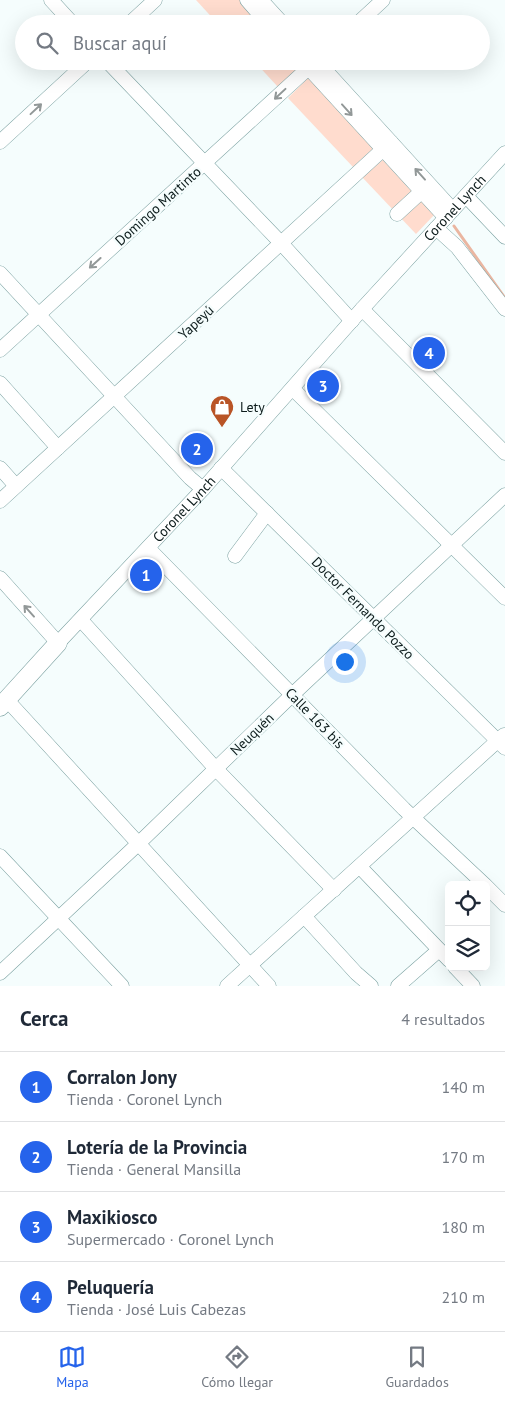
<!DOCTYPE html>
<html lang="es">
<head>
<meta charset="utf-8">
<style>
	:root { --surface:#fff; --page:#f2f2f3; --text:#1f2937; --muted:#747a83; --line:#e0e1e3; --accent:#2563eb }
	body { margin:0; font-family:"PT Sans",sans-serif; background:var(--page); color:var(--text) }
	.controls { position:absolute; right:15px; bottom:15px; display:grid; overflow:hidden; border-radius:8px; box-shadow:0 5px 20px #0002 }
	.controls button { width:45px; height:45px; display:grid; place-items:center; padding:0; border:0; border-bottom:1px solid var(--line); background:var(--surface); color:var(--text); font:25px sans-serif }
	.you { position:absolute; left:344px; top:661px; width:18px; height:18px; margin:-12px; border:4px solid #fff; border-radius:50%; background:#1a73e8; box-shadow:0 0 0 8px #1a73e833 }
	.badge { display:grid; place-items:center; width:32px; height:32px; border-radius:50%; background:var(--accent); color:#fff; font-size:16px; font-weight:700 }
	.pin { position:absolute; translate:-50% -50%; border:2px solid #fff; box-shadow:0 1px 5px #0006 }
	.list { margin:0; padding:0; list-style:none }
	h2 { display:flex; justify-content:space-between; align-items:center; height:65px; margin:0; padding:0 20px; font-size:21px }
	h2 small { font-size:16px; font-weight:400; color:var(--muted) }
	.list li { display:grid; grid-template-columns:32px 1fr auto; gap:15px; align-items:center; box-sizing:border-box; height:70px; padding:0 20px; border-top:1px solid var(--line) }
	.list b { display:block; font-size:19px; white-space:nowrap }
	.list p { margin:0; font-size:16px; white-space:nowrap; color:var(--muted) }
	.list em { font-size:16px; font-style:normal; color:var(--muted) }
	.icon { flex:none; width:28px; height:28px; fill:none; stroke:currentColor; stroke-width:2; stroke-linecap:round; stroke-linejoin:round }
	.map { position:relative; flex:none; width:505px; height:986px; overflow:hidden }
	.search { position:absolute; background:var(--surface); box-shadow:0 5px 20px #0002; left:15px; right:15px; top:15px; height:55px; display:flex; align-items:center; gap:12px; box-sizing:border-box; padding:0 18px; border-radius:28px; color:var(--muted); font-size:19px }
	.sheet { height:345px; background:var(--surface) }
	nav { display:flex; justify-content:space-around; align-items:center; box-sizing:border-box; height:70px; border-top:1px solid var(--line); background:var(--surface); font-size:14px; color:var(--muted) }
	nav a { display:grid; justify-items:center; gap:2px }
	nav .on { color:var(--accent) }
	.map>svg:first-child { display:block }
	.green { fill:#ffdcce }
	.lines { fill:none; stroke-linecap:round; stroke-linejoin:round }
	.stream { stroke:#eab6a1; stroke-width:3 }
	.minor-casing { stroke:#7ca2a2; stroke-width:15 }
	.major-casing { stroke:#7ca2a2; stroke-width:19 }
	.minor { stroke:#fff; stroke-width:14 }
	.major { stroke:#fff; stroke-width:18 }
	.oneway { stroke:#929898 }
	.labels { text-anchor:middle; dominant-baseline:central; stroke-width:4.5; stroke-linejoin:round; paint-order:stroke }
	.street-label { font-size:14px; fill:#0c1b1b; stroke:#f5fdfd }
	.poi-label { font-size:14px; fill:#0c1b1b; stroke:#f5fdfd; text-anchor:start }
</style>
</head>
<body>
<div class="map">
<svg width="505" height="986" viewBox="0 0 505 986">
	<rect width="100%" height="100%" fill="#f5fdfd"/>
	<g class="green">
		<polygon points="196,0 242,0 263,24 218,24"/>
		<polygon points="254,61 297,61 302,67 278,87"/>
		<polygon points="311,75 375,147 353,167 288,98"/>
		<polygon points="385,158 435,214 416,234 362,177"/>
	</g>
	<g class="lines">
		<polyline class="stream" points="454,226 505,298"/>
		<g class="minor-casing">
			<g id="minor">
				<polyline points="51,0 73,24"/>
				<polyline points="247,0 268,24"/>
				<polyline points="261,0 283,24"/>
				<polyline points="129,24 155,0"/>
				<polyline points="357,24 383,0"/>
				<polyline points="107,61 281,243 352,321"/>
				<polyline points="317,61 453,210"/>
				<polyline points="303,62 446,218"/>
				<polyline points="0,142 88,61"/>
				<polyline points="466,196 505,237"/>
				<polyline points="397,214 421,192"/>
				<polyline points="436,228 457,247 505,309"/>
				<polyline points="0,273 190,478 203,489"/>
				<polyline points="362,309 505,453"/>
				<polyline points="0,350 316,61"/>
				<polyline points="0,383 58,448"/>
				<polyline points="293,389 505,598"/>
				<polyline points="0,468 16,486"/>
				<polyline points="221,468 505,748"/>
				<polyline points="0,501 391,142"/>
				<polyline points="148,548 404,809 485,885"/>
				<polyline points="235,556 267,513"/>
				<path id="s1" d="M 0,578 L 58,643 L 203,489 L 362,309 L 505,153"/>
				<polyline points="81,620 216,769 334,890"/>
				<polyline points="7,700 269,986"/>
				<polyline points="0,856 122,986"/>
				<polyline points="360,867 449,960"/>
				<polyline points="486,886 505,905"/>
				<polyline points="304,916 356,973 371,986"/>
				<polyline points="455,967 473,986"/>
				<polyline points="0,973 138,844 292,695 505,495"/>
				<polyline points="227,986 504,735"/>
				<polyline points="398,986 439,950"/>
			</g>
		</g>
		<g class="major-casing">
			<polyline id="major" points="0,707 58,643"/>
		</g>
		<use href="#minor" class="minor"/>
		<use href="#major" class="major"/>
	</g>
	<defs><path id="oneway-shaft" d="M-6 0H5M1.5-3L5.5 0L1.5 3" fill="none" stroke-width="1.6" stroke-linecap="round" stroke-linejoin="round" transform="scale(1.25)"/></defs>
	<g class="oneway">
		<use href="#oneway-shaft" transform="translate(280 94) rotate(137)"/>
		<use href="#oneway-shaft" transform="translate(36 109) rotate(-43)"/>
		<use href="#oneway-shaft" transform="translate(347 110) rotate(48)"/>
		<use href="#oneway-shaft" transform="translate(420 174) rotate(-132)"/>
		<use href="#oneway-shaft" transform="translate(95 263) rotate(138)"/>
		<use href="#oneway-shaft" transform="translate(29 611) rotate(-132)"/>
	</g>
	<defs>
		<g id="shop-pin" transform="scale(1.25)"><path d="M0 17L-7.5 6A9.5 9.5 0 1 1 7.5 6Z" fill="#b95426" stroke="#f5fdfd"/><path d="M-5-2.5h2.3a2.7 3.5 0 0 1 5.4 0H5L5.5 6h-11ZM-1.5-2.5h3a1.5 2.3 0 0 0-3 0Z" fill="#fff"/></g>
	</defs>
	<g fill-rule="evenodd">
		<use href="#shop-pin" x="222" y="407"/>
	</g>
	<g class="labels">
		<g class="street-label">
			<text transform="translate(158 206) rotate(-42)">Domingo Martinto</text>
			<text stroke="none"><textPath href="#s1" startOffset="676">Coronel Lynch</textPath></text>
			<text transform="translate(196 322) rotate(-43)">Yapeyú</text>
			<text stroke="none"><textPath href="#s1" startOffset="271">Coronel Lynch</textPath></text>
			<text transform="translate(363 608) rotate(45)">Doctor Fernando Pozzo</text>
			<text transform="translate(315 718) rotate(46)">Calle 163 bis</text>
			<text transform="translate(252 734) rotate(-44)">Neuquén</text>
		</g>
		<g class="poi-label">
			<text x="240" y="407">Lety</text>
		</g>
	</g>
</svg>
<div class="controls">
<button><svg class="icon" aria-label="locate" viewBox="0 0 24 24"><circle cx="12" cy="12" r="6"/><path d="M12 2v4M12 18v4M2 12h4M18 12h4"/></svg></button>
<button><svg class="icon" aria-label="layers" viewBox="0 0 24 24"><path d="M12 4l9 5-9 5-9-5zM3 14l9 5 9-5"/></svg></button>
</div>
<div class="you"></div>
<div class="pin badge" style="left:146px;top:575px">1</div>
<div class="pin badge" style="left:197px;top:449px">2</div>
<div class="pin badge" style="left:323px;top:386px">3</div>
<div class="pin badge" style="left:429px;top:353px">4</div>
<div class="search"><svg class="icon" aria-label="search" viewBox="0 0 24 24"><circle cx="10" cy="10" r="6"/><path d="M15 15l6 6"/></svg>Buscar aquí</div>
</div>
<section class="sheet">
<h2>Cerca<small>4 resultados</small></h2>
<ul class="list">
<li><span class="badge">1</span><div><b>Corralon Jony</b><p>Tienda · Coronel Lynch</p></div><em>140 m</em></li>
<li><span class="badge">2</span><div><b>Lotería de la Provincia</b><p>Tienda · General Mansilla</p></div><em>170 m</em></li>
<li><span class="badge">3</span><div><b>Maxikiosco</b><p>Supermercado · Coronel Lynch</p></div><em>180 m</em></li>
<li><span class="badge">4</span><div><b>Peluquería</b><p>Tienda · José Luis Cabezas</p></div><em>210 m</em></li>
</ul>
</section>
<nav>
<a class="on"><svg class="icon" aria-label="map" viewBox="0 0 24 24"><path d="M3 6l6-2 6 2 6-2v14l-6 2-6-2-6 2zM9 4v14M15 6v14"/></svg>Mapa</a>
<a><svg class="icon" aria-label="directions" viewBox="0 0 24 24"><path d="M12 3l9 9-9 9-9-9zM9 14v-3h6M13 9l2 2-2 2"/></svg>Cómo llegar</a>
<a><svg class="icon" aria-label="saved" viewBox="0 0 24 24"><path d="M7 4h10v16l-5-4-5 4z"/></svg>Guardados</a>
</nav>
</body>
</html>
